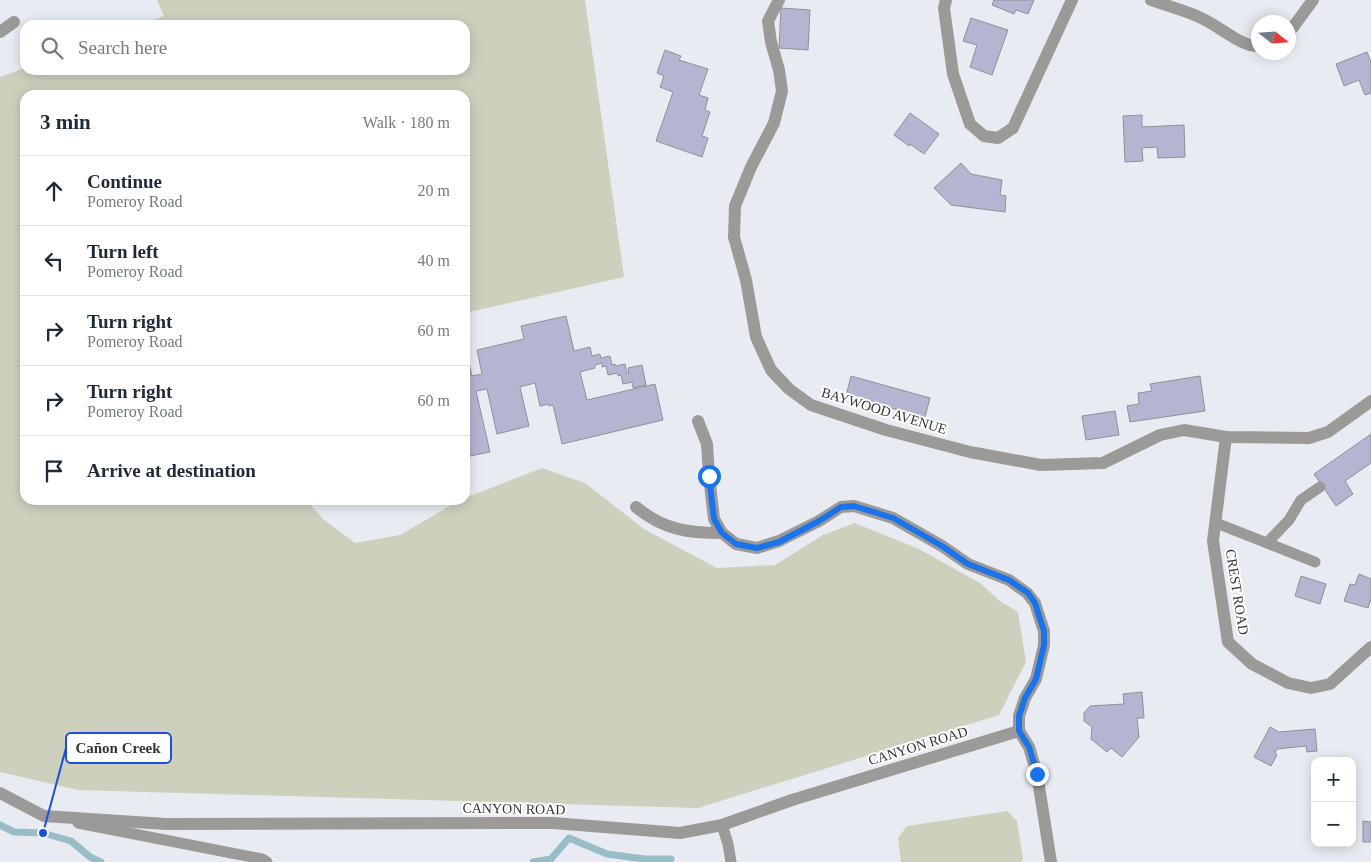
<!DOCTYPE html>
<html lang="en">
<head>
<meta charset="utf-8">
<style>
	:root { --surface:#fff; --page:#f6f6f7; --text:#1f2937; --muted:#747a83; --line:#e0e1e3 }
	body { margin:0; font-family:"Times New Roman",serif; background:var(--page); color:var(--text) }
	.controls { position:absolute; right:15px; bottom:15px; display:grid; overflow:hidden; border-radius:10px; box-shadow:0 2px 12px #0003 }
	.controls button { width:45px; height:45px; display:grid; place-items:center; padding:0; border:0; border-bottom:1px solid var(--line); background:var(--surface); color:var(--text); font:25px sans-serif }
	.compass { position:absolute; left:1251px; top:15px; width:45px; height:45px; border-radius:50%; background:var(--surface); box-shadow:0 2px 12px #0003; rotate:107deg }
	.stop { position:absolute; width:15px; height:15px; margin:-11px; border:4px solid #1a73e8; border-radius:50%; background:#fff }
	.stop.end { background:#1a73e8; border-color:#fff; box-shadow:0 1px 5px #0008 }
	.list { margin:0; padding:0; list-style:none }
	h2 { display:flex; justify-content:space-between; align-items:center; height:65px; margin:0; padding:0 20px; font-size:21px }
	h2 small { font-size:16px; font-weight:400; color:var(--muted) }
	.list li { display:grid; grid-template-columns:32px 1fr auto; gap:15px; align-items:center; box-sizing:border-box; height:70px; padding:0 20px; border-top:1px solid var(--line) }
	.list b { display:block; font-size:19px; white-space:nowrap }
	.list p { margin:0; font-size:16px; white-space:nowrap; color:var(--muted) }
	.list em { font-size:16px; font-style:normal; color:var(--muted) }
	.icon { flex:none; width:28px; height:28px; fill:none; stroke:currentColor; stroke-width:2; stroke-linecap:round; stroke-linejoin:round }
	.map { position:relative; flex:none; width:1371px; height:862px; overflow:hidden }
	.search { position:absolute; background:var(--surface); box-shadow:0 2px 12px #0003; left:20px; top:20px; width:450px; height:55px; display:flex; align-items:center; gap:12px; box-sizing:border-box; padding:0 18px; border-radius:15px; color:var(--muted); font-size:19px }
	.panel { position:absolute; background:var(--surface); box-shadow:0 2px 12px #0003; left:20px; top:90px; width:450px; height:415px; border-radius:15px }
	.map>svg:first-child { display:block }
	.green { fill:#ced0be }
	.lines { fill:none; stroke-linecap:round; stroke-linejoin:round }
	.stream { stroke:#98bdc6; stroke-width:7 }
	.building { fill:#b5b5d2; stroke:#909096 }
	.lane { stroke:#9c9a98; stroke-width:11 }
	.street { stroke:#9c9a98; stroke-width:12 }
	.route { stroke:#1a73e8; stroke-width:6 }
	.labels { text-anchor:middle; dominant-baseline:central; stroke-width:4; stroke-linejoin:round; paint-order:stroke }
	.street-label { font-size:14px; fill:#333537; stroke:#fff }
	.leader { fill:none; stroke:#1d4ed8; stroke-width:2 }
	.callout-dot { fill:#1d4ed8; stroke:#fff; stroke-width:2 }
	.callout { fill:#fff; stroke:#1d4ed8; stroke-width:2 }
	.callout-label { font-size:15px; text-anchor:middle; font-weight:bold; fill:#333537 }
</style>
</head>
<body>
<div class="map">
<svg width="1371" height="862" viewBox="0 0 1371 862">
	<rect width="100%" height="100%" fill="#e8ecf2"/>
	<g class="green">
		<polygon points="157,0 585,0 624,277 465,313 465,95 25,95 25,500 306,500 323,519 355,543 400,535 460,500 465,500 465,498 542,468 585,483 644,529 717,568 775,565 823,535 855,523 919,549 980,583 1000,601 1018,612 1026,662 999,715 698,808 78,790 0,772 0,77 25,68 25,70 465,70 465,25 141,25 164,16"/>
		<polygon points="1007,811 1017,821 1023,859 1021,862 901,862 898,838 907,826"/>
	</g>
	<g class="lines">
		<g class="stream">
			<polyline points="0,825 14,832 43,833 71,841 90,857 101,862"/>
			<polyline points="533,862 551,859 569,838 607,854 644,859 671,859"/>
		</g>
	</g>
	<g class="building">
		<polygon points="994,0 1034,0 1028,14 1016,10 1014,14 992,5"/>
		<polygon points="781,8 810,10 808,50 779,48"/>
		<polygon points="971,18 1008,30 992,75 970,67 977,45 963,41"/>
		<polygon points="665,50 681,56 679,60 708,69 699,95 708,98 705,110 710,112 702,136 708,138 702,157 656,141 673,92 660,87 664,76 657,73"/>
		<polygon points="1367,52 1371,62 1371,93 1365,95 1359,80 1344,86 1336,64"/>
		<polygon points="910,113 939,134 924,154 910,144 909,146 894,135"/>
		<polygon points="1142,115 1142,127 1184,125 1185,157 1158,158 1157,147 1142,148 1143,161 1125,162 1123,116"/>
		<polygon points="961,163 971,174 1002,180 1000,195 1006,196 1005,212 951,205 934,188"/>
		<polygon points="566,316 574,351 590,347 592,356 600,354 601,358 610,356 612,365 615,364 616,366 625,364 627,373 629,373 628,368 642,365 646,385 633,388 632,382 623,384 621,375 618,376 618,373 608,375 606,366 602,367 602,363 595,365 595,368 580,372 587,400 655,384 663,420 562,444 553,405 549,406 549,404 540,406 535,383 520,387 529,426 497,434 487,389 476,391 490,452 465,457 465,345 472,376 482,374 477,350 524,339 521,326"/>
		<polygon points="851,376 930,398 925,417 846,396"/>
		<polygon points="1200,376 1205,411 1130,422 1127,406 1139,404 1138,393 1152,391 1150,384"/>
		<polygon points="1115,411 1119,435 1086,440 1082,416"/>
		<polygon points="1371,434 1371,463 1345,481 1353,494 1336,506 1314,474"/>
		<polygon points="1359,574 1371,579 1371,599 1368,608 1344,601 1350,584 1355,585"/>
		<polygon points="1301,576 1326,584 1320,604 1295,596"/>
		<polygon points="1142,692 1144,718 1137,718 1139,737 1122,757 1111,748 1107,752 1091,739 1092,727 1084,721 1084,713 1090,706 1124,704 1123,694"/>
		<polygon points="1270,727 1279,732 1315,729 1317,751 1307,752 1306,746 1277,749 1275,752 1277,755 1271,766 1254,757"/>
		<polygon points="1363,821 1371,822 1371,842 1363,842"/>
	</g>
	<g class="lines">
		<g class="lane">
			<polyline points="1216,523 1267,543 1289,520 1301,500 1320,487"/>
			<polyline points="1267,543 1315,562"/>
			<polyline points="78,823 262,859 267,862"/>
			<polyline points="722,825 728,844 731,862"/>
		</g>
		<g class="street">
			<polyline points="779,0 768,21 771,42 779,70 782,91 774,123 751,167 735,206 734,237 746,280 756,337 771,370 789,389 811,405 886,430 970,452 1041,465 1103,463 1160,435 1184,430 1226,437 1309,438 1328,432 1371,401"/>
			<polyline points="946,0 944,8 953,74 970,124 984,136 998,138 1013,128 1072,0"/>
			<path d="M 1151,0 C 1167,6 1184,10 1199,17 C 1217,24 1239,46 1258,46"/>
			<polyline points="0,32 14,22"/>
			<polyline points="1288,34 1313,0"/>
			<polyline points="698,421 707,444 709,476 714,519 722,533 736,544 757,548 779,541 819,521 841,507 854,506 893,518 942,546 968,564 1009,580 1027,593 1035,603 1040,619 1044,631 1044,645 1036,679 1025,698 1019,716 1019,731 1029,747 1037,774 1051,862"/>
			<polyline points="1226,437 1213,541 1228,642 1252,664 1288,683 1311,688 1330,684 1371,647"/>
			<path d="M 636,507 C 664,530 688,533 722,533"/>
			<polyline points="0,793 44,816 166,824 553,823 680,833 722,825 792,800 1019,731"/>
		</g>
	</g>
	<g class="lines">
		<polyline class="route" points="709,476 714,519 722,533 736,544 757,548 779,542 819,521 841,507 854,506 893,518 942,546 968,564 1009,580 1028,593 1035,603 1040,619 1044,631 1044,645 1036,679 1025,698 1019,716 1019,731 1029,747 1037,774"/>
	</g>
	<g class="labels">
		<g class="street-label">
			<text transform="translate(884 411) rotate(17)">BAYWOOD AVENUE</text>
			<text transform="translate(1237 592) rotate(81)">CREST ROAD</text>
			<text transform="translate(918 746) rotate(-17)">CANYON ROAD</text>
			<text transform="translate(514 809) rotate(1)">CANYON ROAD</text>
		</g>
	</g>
	<path class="leader" d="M43 833L66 748"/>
	<circle class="callout-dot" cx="43" cy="833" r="5"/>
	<rect class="callout" x="66" y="733" width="105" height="30" rx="5"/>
	<g class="callout-label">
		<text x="118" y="753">Cañon Creek</text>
	</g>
</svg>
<div class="controls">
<button>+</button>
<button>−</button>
</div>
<svg class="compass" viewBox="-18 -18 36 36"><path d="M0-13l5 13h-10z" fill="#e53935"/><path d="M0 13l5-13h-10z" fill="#747a83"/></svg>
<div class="stop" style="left:709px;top:476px"></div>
<div class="stop end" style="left:1037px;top:774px"></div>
<div class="search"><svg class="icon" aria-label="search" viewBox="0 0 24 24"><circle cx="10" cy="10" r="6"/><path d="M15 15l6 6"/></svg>Search here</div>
<section class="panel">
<h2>3 min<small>Walk · 180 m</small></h2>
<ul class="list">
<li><svg class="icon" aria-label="ahead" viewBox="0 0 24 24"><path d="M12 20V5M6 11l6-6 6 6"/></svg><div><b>Continue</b><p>Pomeroy Road</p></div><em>20 m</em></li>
<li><svg class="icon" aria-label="left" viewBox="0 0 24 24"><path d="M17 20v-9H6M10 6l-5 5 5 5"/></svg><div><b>Turn left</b><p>Pomeroy Road</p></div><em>40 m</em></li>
<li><svg class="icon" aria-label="right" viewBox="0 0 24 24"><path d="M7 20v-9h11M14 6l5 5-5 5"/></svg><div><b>Turn right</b><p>Pomeroy Road</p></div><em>60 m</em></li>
<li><svg class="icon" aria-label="right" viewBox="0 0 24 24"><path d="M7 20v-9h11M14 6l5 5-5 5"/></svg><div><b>Turn right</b><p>Pomeroy Road</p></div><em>60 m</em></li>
<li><svg class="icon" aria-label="arrive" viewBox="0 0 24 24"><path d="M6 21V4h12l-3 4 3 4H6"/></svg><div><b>Arrive at destination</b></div></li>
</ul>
</section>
</div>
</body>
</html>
